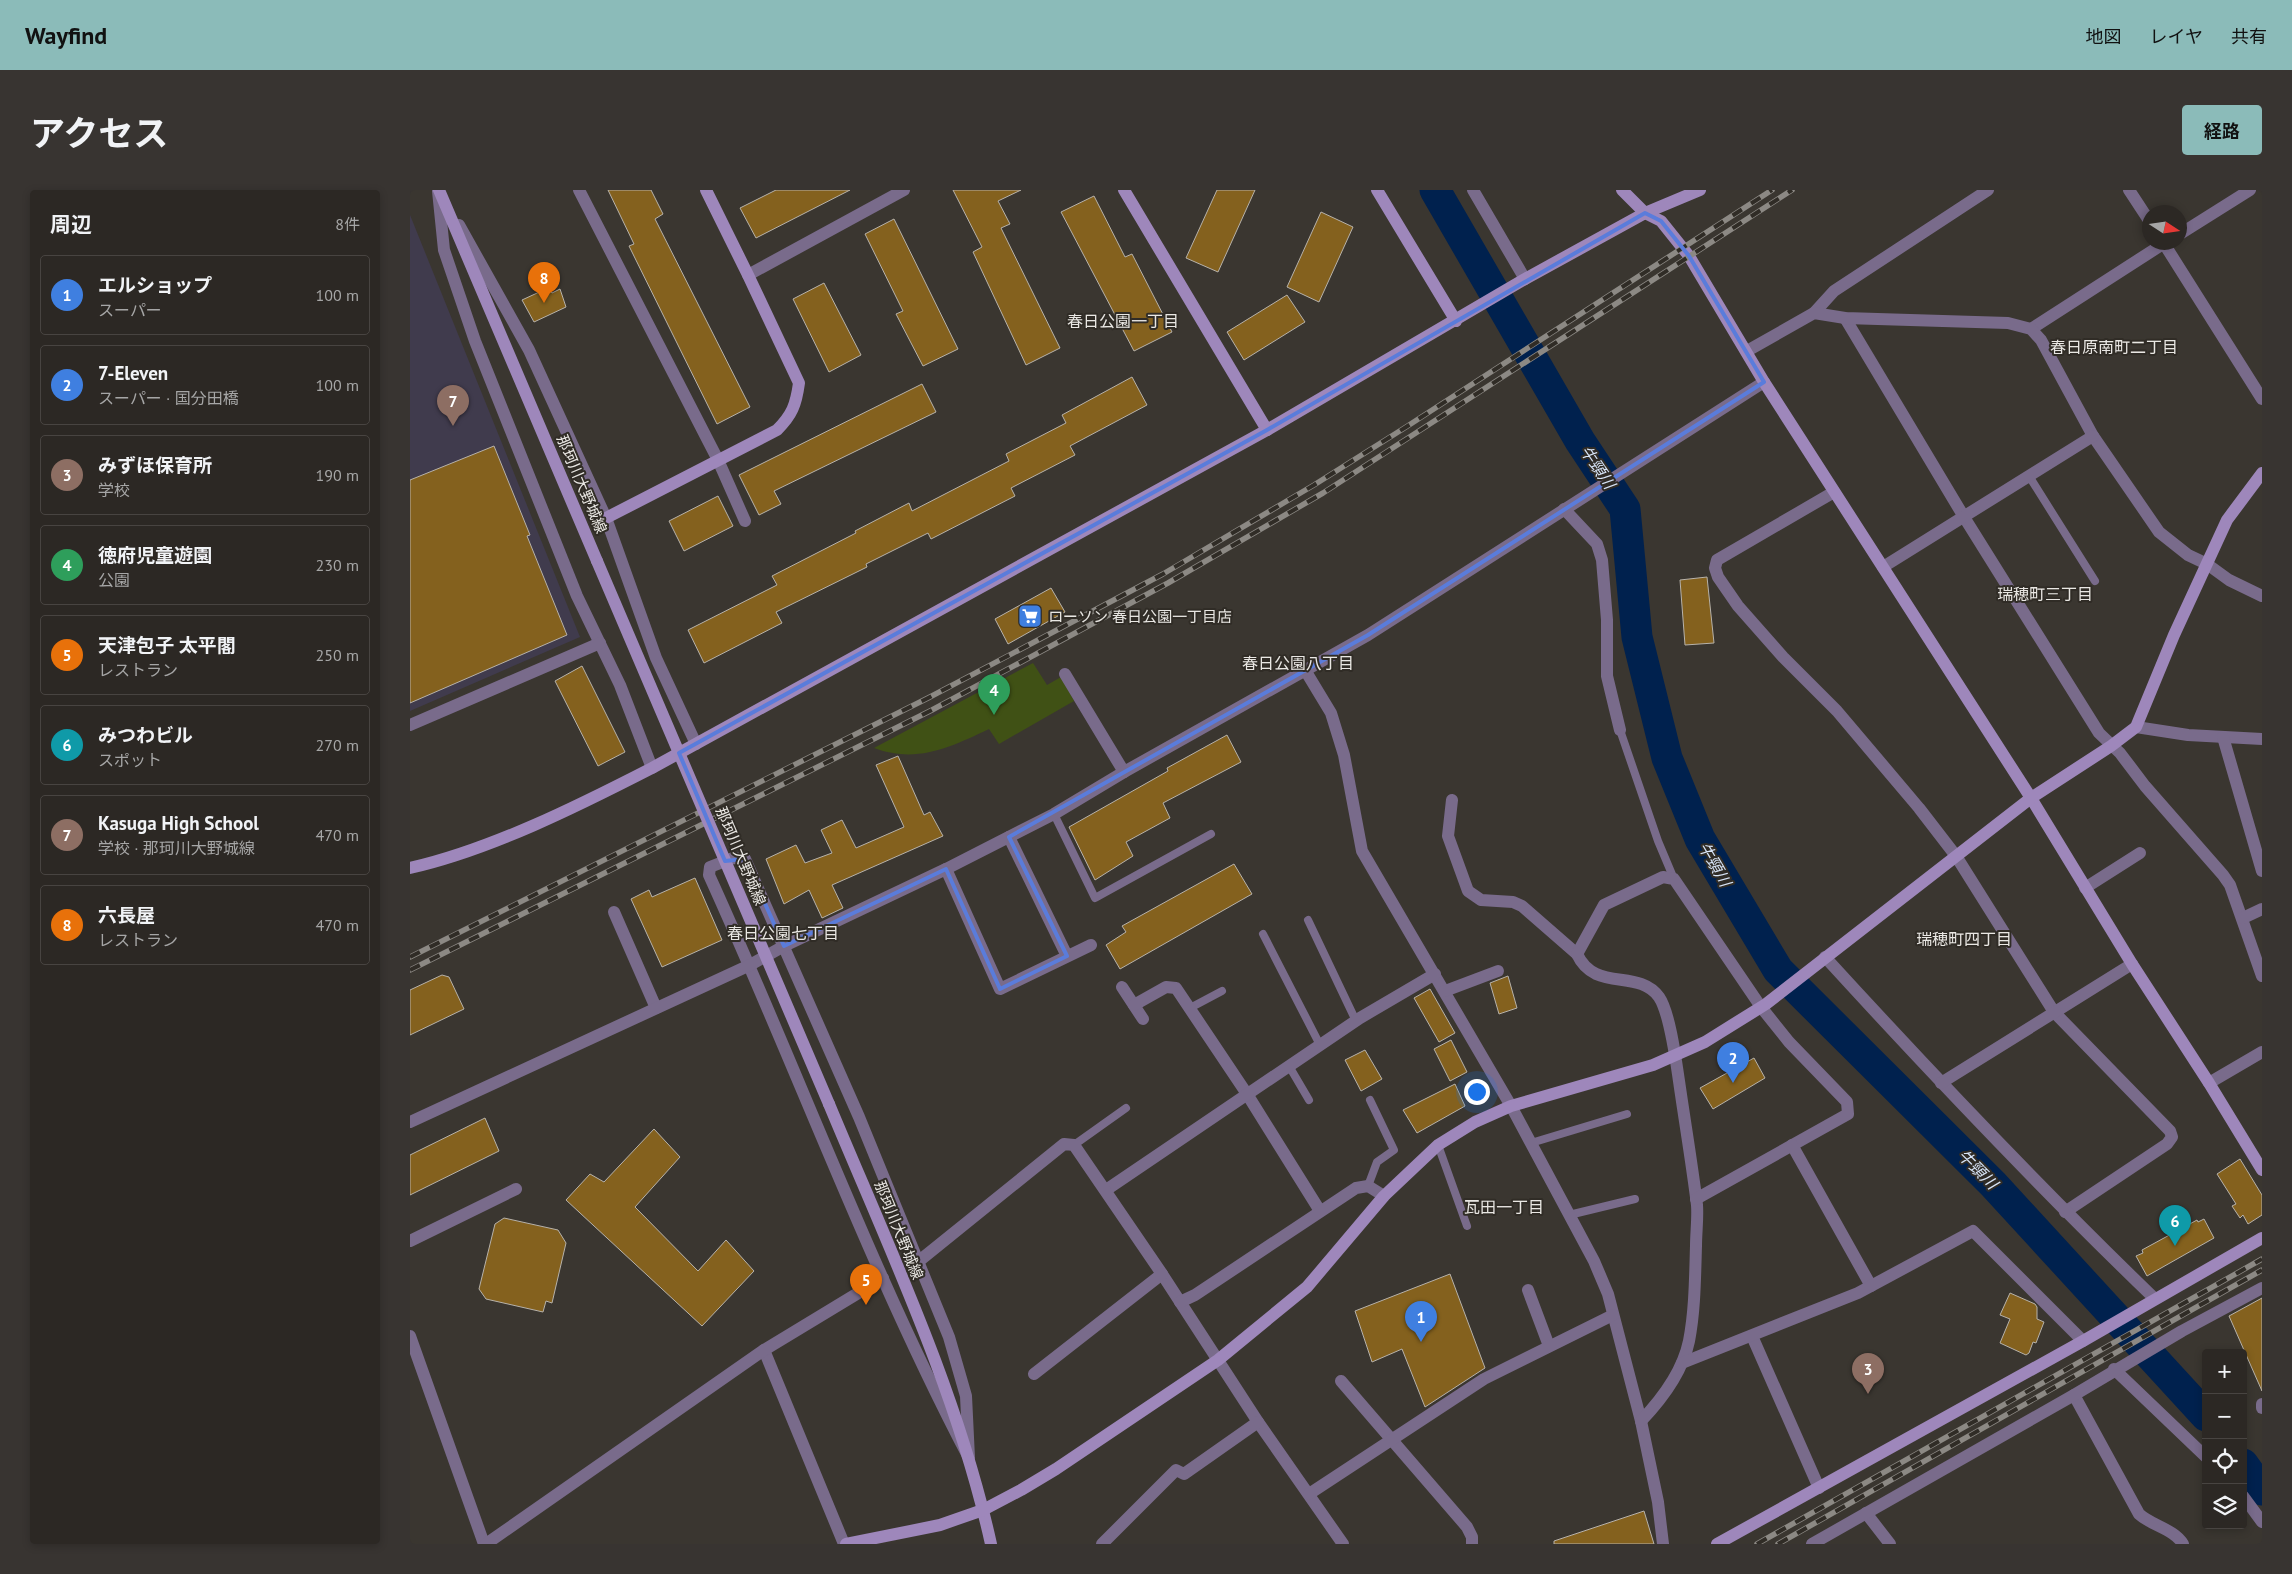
<!DOCTYPE html>
<html lang="ja">
<head>
<meta charset="utf-8">
<style>
	:root { --surface:#2c2824; --page:#383431; --text:#f1f3f6; --muted:#a6a6a6; --line:#484441; --accent:#8bbbb9 }
	body { margin:0; font-family:"PT Sans","Noto Sans JP",sans-serif; background:var(--page); color:var(--text) }
	.controls { position:absolute; right:15px; bottom:15px; display:grid; overflow:hidden; border-radius:5px; box-shadow:0 2px 8px #0003 }
	.controls button { width:45px; height:45px; display:grid; place-items:center; padding:0; border:0; border-bottom:1px solid var(--line); background:var(--surface); color:var(--text); font:25px sans-serif }
	.compass { position:absolute; left:1732px; top:15px; width:45px; height:45px; border-radius:50%; background:var(--surface); box-shadow:0 2px 8px #0003; rotate:102deg }
	.you { position:absolute; left:1066px; top:901px; width:18px; height:18px; margin:-12px; border:4px solid #fff; border-radius:50%; background:#1a73e8; box-shadow:0 0 0 8px #1a73e833 }
	.badge { display:grid; place-items:center; width:32px; height:32px; border-radius:50%; background:var(--accent); color:#fff; font-size:16px; font-weight:700 }
	.pin { position:absolute; translate:-50% -41px; filter:drop-shadow(0 1px 2px #0008) }
	.pin::after { content:''; position:absolute; top:26px; width:18px; height:15px; background:inherit; clip-path:polygon(0 0,100% 0,50% 100%) }
	.list { margin:0; padding:0; list-style:none }
	h2 { display:flex; justify-content:space-between; align-items:center; height:65px; margin:0; padding:0 20px; font-size:21px }
	h2 small { font-size:16px; font-weight:400; color:var(--muted) }
	.list li { display:grid; grid-template-columns:32px 1fr auto; gap:15px; align-items:center; box-sizing:border-box; height:80px; margin:0 10px 10px; padding:0 10px; border:1px solid var(--line); border-radius:5px }
	.list b { display:block; font-size:19px; white-space:nowrap }
	.list p { margin:0; font-size:16px; white-space:nowrap; color:var(--muted) }
	.list em { font-size:16px; font-style:normal; color:var(--muted) }
	.icon { flex:none; width:28px; height:28px; fill:none; stroke:currentColor; stroke-width:2; stroke-linecap:round; stroke-linejoin:round }
	.map { position:relative; flex:none; width:1852px; height:1354px; overflow:hidden; border-radius:5px }
	header { display:flex; align-items:center; gap:30px; box-sizing:border-box; height:70px; padding:0 25px; background:var(--accent); color:#111 }
	header strong { font-size:24px }
	nav { display:flex; gap:28px; margin-inline-start:auto; font-size:18px }
	.intro { display:flex; align-items:center; justify-content:space-between; box-sizing:border-box; height:120px; padding:0 30px }
	h1 { margin:0; font-size:35px }
	.button { padding:12px 22px; border-radius:5px; background:var(--accent); color:#111; font-size:18px; font-weight:700 }
	main { display:flex; gap:30px; padding:0 30px }
	aside { flex:1; background:var(--surface); border-radius:5px; box-shadow:0 2px 8px #0003 }
	.map>svg:first-child { display:block }
	.education { fill:#403b4d }
	.green { fill:#405115 }
	.lines { fill:none; stroke-linecap:round; stroke-linejoin:round }
	.river { stroke:#00214e; stroke-width:31 }
	.building { fill:#84611e; stroke:#b7b2aa }
	.lane { stroke:#796b8b; stroke-width:8 }
	.street { stroke:#796b8b; stroke-width:12 }
	.secondary { stroke:#9e87bb; stroke-width:12 }
	.rail-casing { stroke:#8c8984; stroke-width:5.5 }
	.rail { stroke:#302c26; stroke-width:4; stroke-dasharray:11; stroke-linecap:butt }
	.secondary-bridge { stroke:#9e87bb; stroke-width:12 }
	.marked { fill:none; stroke:#5a7cdb; stroke-width:4; stroke-linejoin:round }
	.labels { text-anchor:middle; dominant-baseline:central; stroke-width:4; stroke-linejoin:round; paint-order:stroke }
	.street-label { font-size:15px; fill:#e9e7e3; stroke:#302c26 }
	.poi-label { font-size:15px; fill:#e9e7e3; stroke:#302c26; text-anchor:start }
	.neighbourhood-label { font-size:16px; fill:#e9e7e3; stroke:#302c26 }
	.water-label { font-size:16px; font-style:italic; fill:#d8e5f8; stroke:#302c26 }
</style>
</head>
<body>
<header>
<strong>Wayfind</strong>
<nav><a>地図</a><a>レイヤ</a><a>共有</a></nav>
</header>
<div class="intro"><h1>アクセス</h1><a class="button">経路</a></div>
<main>
<aside>
<h2>周辺<small>8件</small></h2>
<ul class="list">
<li><span class="badge" style="background:#3f7fe0">1</span><div><b>エルショップ</b><p>スーパー</p></div><em>100 m</em></li>
<li><span class="badge" style="background:#3f7fe0">2</span><div><b>7-Eleven</b><p>スーパー · 国分田橋</p></div><em>100 m</em></li>
<li><span class="badge" style="background:#8d6e63">3</span><div><b>みずほ保育所</b><p>学校</p></div><em>190 m</em></li>
<li><span class="badge" style="background:#2e9e5b">4</span><div><b>徳府児童遊園</b><p>公園</p></div><em>230 m</em></li>
<li><span class="badge" style="background:#e8710a">5</span><div><b>天津包子 太平閣</b><p>レストラン</p></div><em>250 m</em></li>
<li><span class="badge" style="background:#0f9aa8">6</span><div><b>みつわビル</b><p>スポット</p></div><em>270 m</em></li>
<li><span class="badge" style="background:#8d6e63">7</span><div><b>Kasuga High School</b><p>学校 · 那珂川大野城線</p></div><em>470 m</em></li>
<li><span class="badge" style="background:#e8710a">8</span><div><b>六長屋</b><p>レストラン</p></div><em>470 m</em></li>
</ul>
</aside>
<div class="map">
<svg width="1852" height="1354" viewBox="0 0 1852 1354">
	<rect width="100%" height="100%" fill="#3a3630"/>
	<polygon class="education" points="0,25 170,447 0,521"/>
	<path class="green" d="M 623,473 L 637,495 L 651,487 L 664,511 L 589,554 L 579,539 C 541,557 507,574 464,558 Z"/>
	<g class="lines">
		<g class="river">
			<polyline points="1025,0 1170,251 1215,319 1227,447 1257,568 1290,649 1368,780 1583,994 1796,1226"/>
			<polyline points="1833,1274 1852,1300"/>
		</g>
	</g>
	<g class="building">
		<polygon points="198,0 241,0 253,24 245,29 340,217 307,234 219,56 224,54"/>
		<polygon points="366,0 440,0 346,48 330,18"/>
		<polygon points="543,0 611,0 588,11 600,34 591,38 650,158 616,175 563,62 572,57"/>
		<polygon points="807,0 845,0 808,82 776,68"/>
		<polygon points="684,6 715,67 722,64 762,142 724,161 651,22"/>
		<polygon points="911,22 943,37 909,112 877,97"/>
		<polygon points="484,29 548,159 513,176 486,124 493,121 455,44"/>
		<polygon points="414,93 451,165 419,182 383,109"/>
		<polygon points="138,98 142,103 150,99 156,117 124,132 112,110"/>
		<polygon points="877,105 895,132 834,170 817,142"/>
		<polygon points="722,187 737,215 660,256 665,265 601,298 605,306 521,349 518,343 456,374 457,377 366,422 372,433 294,473 278,440 367,395 362,386 446,343 445,341 499,313 502,321 599,271 596,264 656,233 652,225"/>
		<polygon points="512,194 526,222 364,301 371,314 349,325 329,285"/>
		<polygon points="84,256 120,345 117,346 157,445 0,513 0,290"/>
		<polygon points="308,306 323,336 274,361 259,331"/>
		<polygon points="1297,387 1304,453 1275,455 1270,390"/>
		<polygon points="641,398 655,422 598,454 585,429"/>
		<polygon points="172,476 215,562 188,576 145,491"/>
		<polygon points="817,545 831,572 753,613 760,628 716,652 723,666 685,690 659,637 758,581 757,578"/>
		<polygon points="488,566 514,625 520,622 533,646 422,695 433,718 412,728 399,700 374,714 356,669 386,655 395,673 422,663 411,640 432,630 446,658 494,637 466,575"/>
		<polygon points="824,674 842,704 710,779 696,755 716,742 712,736"/>
		<polygon points="285,688 312,750 252,777 221,709 239,700 242,707"/>
		<polygon points="32,785 39,787 54,819 0,845 0,800"/>
		<polygon points="1098,786 1107,818 1089,824 1080,793"/>
		<polygon points="1020,799 1045,843 1029,852 1004,808"/>
		<polygon points="1041,850 1057,882 1040,891 1024,859"/>
		<polygon points="955,860 972,889 951,901 935,870"/>
		<polygon points="1344,868 1355,888 1303,919 1290,898"/>
		<polygon points="1045,894 1055,916 1007,943 993,920"/>
		<polygon points="75,928 89,961 0,1005 0,965"/>
		<polygon points="244,939 270,967 225,1017 288,1081 316,1050 344,1081 292,1136 156,1010 180,984 194,992"/>
		<polygon points="1830,969 1852,1005 1852,1025 1838,1034 1833,1025 1830,1028 1822,1016 1826,1014 1807,984"/>
		<polygon points="94,1028 148,1040 156,1053 142,1113 136,1111 133,1122 76,1109 69,1099 85,1034"/>
		<polygon points="1794,1029 1804,1048 1737,1086 1726,1066 1733,1063 1732,1060 1787,1030 1788,1032"/>
		<polygon points="1040,1084 1075,1178 1015,1217 992,1159 962,1172 945,1121"/>
		<polygon points="1600,1103 1625,1114 1627,1117 1627,1129 1634,1132 1626,1153 1623,1152 1619,1163 1616,1165 1590,1153 1600,1129 1590,1125"/>
		<polygon points="1852,1108 1852,1201 1819,1126"/>
		<polygon points="1234,1321 1244,1354 1144,1354 1144,1351"/>
	</g>
	<g class="lines">
		<g class="lane">
			<polyline points="1619,286 1685,391"/>
			<polyline points="1210,540 1248,651 1264,689"/>
			<polyline points="644,624 685,708 801,644"/>
			<polyline points="898,730 946,831"/>
			<polyline points="853,744 910,855"/>
			<polyline points="780,818 812,801"/>
			<polyline points="879,876 899,910"/>
			<polyline points="1121,953 1217,924"/>
			<polyline points="664,955 716,918"/>
			<polyline points="1028,955 1057,1036"/>
			<polyline points="958,996 967,972 984,960 960,910"/>
			<polyline points="1159,1025 1225,1009"/>
		</g>
		<g class="street">
			<polyline points="169,0 308,270 335,331"/>
			<polyline points="1063,0 1115,89"/>
			<polyline points="1719,0 1740,32"/>
			<polyline points="28,1 34,60 65,151 167,406 210,495 242,578"/>
			<polyline points="49,35 119,160 196,328 246,468 286,554"/>
			<polyline points="1770,44 1840,0"/>
			<polyline points="1753,52 1852,209"/>
			<polyline points="338,85 494,0"/>
			<polyline points="1404,123 1424,101 1578,0"/>
			<polyline points="1435,128 1554,327 1689,543 1710,563 1735,596 1813,685 1820,695 1852,786"/>
			<polyline points="1621,139 1756,52"/>
			<polyline points="1337,161 1404,123 1435,128 1598,133 1621,139 1631,150 1683,246 1749,342 1778,365 1797,374 1819,390 1852,406"/>
			<polyline points="1424,302 1307,370 1305,378 1308,387 1328,416 1373,467 1427,521 1509,618 1546,666 1644,822 1760,941 1762,947 1757,954 1655,1022"/>
			<polyline points="1154,319 1187,354 1192,370 1197,430 1197,486 1210,540"/>
			<polyline points="1473,377 1683,246"/>
			<polyline points="895,480 921,523 934,565 952,661 1101,916 1184,1071 1198,1104 1231,1231 1248,1312 1253,1354"/>
			<polyline points="655,484 714,582"/>
			<polyline points="0,535 190,453"/>
			<polyline points="1726,537 1778,545 1852,549"/>
			<polyline points="1813,547 1852,681"/>
			<path d="M 1042,610 L 1038,646 L 1058,701 L 1071,710 L 1103,712 L 1112,716 L 1167,764 C 1185,803 1228,778 1249,807 C 1260,823 1266,871 1269,891 C 1275,933 1282,974 1287,1015 C 1288,1028 1286,1043 1286,1056 C 1285,1087 1285,1120 1279,1151 C 1273,1180 1252,1209 1231,1231"/>
			<polyline points="599,647 657,766"/>
			<path d="M 323,668 L 335,669 L 449,927 L 539,1147 L 556,1206 L 559,1268 C 460,1079 387,878 299,685 L 300,677 Z"/>
			<polyline points="536,679 590,799 681,755"/>
			<polyline points="1675,698 1730,663"/>
			<polyline points="204,722 246,818"/>
			<polyline points="1833,728 1852,719"/>
			<polyline points="1167,764 1194,715 1253,687 1264,689 1351,817 1379,852 1437,912 1438,924 1286,1009"/>
			<path d="M 1415,767 C 1522,884 1630,998 1744,1108"/>
			<polyline points="712,797 733,829"/>
			<polyline points="1035,801 1088,781"/>
			<polyline points="724,815 756,797 766,798 837,904 910,1021"/>
			<polyline points="1531,893 1722,774"/>
			<polyline points="1799,893 1852,862"/>
			<polyline points="0,932 340,775 374,756 536,679 644,624 714,582 958,445 1354,192"/>
			<polyline points="1382,955 1461,1096"/>
			<polyline points="696,1000 950,828 1025,784"/>
			<polyline points="0,1051 106,999"/>
			<polyline points="509,1071 654,954 664,955 752,1084 848,1232 933,1354"/>
			<polyline points="1118,1100 1139,1156"/>
			<polyline points="770,1112 785,1105 946,998 958,996 974,1006"/>
			<polyline points="0,1146 74,1354"/>
			<polyline points="1342,1146 1409,1298"/>
			<polyline points="354,1160 434,1354"/>
			<polyline points="1272,1173 1448,1103 1563,1041 1673,1151"/>
			<polyline points="1704,1179 1796,1267"/>
			<polyline points="624,1184 752,1084"/>
			<polyline points="931,1191 1057,1337 1062,1347 1062,1354"/>
			<path d="M 1664,1205 L 1729,1324 C 1742,1336 1764,1339 1773,1354"/>
			<polyline points="1852,1214 1852,1218"/>
			<polyline points="899,1304 1074,1189 1203,1125"/>
			<polyline points="1833,1306 1852,1332"/>
			<polyline points="1456,1323 1480,1354"/>
			<polyline points="76,1354 354,1160 473,1088"/>
			<polyline points="692,1354 766,1280 774,1284 848,1232"/>
			<polyline points="1402,1354 1664,1205 1772,1141 1852,1098"/>
		</g>
		<g class="secondary">
			<polyline points="29,0 187,371"/>
			<polyline points="714,0 857,240"/>
			<polyline points="967,0 1046,131"/>
			<polyline points="1212,0 1235,23 1251,31 1279,66 1354,192 1621,608 1722,774 1799,893 1852,980"/>
			<path d="M 196,328 L 367,240 C 382,225 386,215 389,193 L 338,85 L 296,0"/>
			<path d="M 0,678 C 80,660 168,616 242,578 L 857,240 L 1115,89 L 1235,23 L 1290,0"/>
			<path d="M 419,914 C 479,1058 547,1201 581,1354"/>
			<polyline points="436,1354 530,1335 573,1320 611,1300 646,1279 808,1170 897,1097 974,1006 1028,955 1065,932 1101,916 1243,875 1295,852 1356,814 1621,608 1701,556 1726,537 1764,445 1817,330 1852,283"/>
			<polyline points="1307,1354 1673,1151 1852,1048"/>
		</g>
		<g class="rail-casing">
			<g id="rail">
				<polyline points="0,767 518,508 753,384 904,295 996,237 1362,0"/>
				<polyline points="0,780 522,520 758,393 913,303 1382,0"/>
				<polyline points="1347,1354 1852,1069"/>
				<polyline points="1368,1354 1852,1080"/>
			</g>
		</g>
		<use href="#rail" class="rail"/>
		<polyline class="secondary-bridge" points="187,371 419,914"/>
	</g>
	<path class="marked" d="M 1235,23 L 1251,31 L 1279,66 L 1354,192 L 958,445 L 599,647 L 657,766 L 590,799 L 536,679 L 374,756 L 335,669 L 315,671 L 269,563 L 857,240 Z"/>
	<defs>
		<g id="supermarket-square" transform="scale(1.25)"><rect x="-9" y="-9" width="18" height="18" rx="4" fill="#3f7fe0" stroke="#302c26"/><path d="M-6-5.5h2.5l.6 2H6L4.5 2H-2.5L-4.4-4H-6ZM-1.5 3.2a1.3 1.3 0 1 0 .1 0ZM3 3.2a1.3 1.3 0 1 0 .1 0Z" fill="#fff"/></g>
	</defs>
	<g fill-rule="evenodd">
		<use href="#supermarket-square" x="620" y="426"/>
	</g>
	<g class="labels">
		<g class="street-label">
			<text transform="translate(172 294) rotate(67)">那珂川大野城線</text>
			<text transform="translate(331 666) rotate(67)">那珂川大野城線</text>
			<text transform="translate(489 1040) rotate(68)">那珂川大野城線</text>
		</g>
		<g class="poi-label">
			<text x="638" y="426">ローソン 春日公園一丁目店</text>
		</g>
		<g class="neighbourhood-label">
			<text x="713" y="131">春日公園一丁目</text>
			<text x="1704" y="157">春日原南町二丁目</text>
			<text x="1635" y="404">瑞穂町三丁目</text>
			<text x="888" y="473">春日公園八丁目</text>
			<text x="373" y="743">春日公園七丁目</text>
			<text x="1554" y="749">瑞穂町四丁目</text>
			<text x="1094" y="1017">瓦田一丁目</text>
		</g>
		<g class="water-label">
			<text transform="translate(1188 277) rotate(56)">牛頸川</text>
			<text transform="translate(1305 674) rotate(60)">牛頸川</text>
			<text transform="translate(1568 979) rotate(45)">牛頸川</text>
		</g>
	</g>
</svg>
<div class="controls">
<button>+</button>
<button>−</button>
<button><svg class="icon" aria-label="locate" viewBox="0 0 24 24"><circle cx="12" cy="12" r="6"/><path d="M12 2v4M12 18v4M2 12h4M18 12h4"/></svg></button>
<button><svg class="icon" aria-label="layers" viewBox="0 0 24 24"><path d="M12 4l9 5-9 5-9-5zM3 14l9 5 9-5"/></svg></button>
</div>
<svg class="compass" viewBox="-18 -18 36 36"><path d="M0-13l5 13h-10z" fill="#e53935"/><path d="M0 13l5-13h-10z" fill="#a6a6a6"/></svg>
<div class="you"></div>
<div class="pin badge" style="left:1011px;top:1152px;background:#3f7fe0">1</div>
<div class="pin badge" style="left:1323px;top:893px;background:#3f7fe0">2</div>
<div class="pin badge" style="left:1458px;top:1204px;background:#8d6e63">3</div>
<div class="pin badge" style="left:584px;top:525px;background:#2e9e5b">4</div>
<div class="pin badge" style="left:456px;top:1115px;background:#e8710a">5</div>
<div class="pin badge" style="left:1765px;top:1056px;background:#0f9aa8">6</div>
<div class="pin badge" style="left:43px;top:236px;background:#8d6e63">7</div>
<div class="pin badge" style="left:134px;top:113px;background:#e8710a">8</div>
</div>
</main>
</body>
</html>
